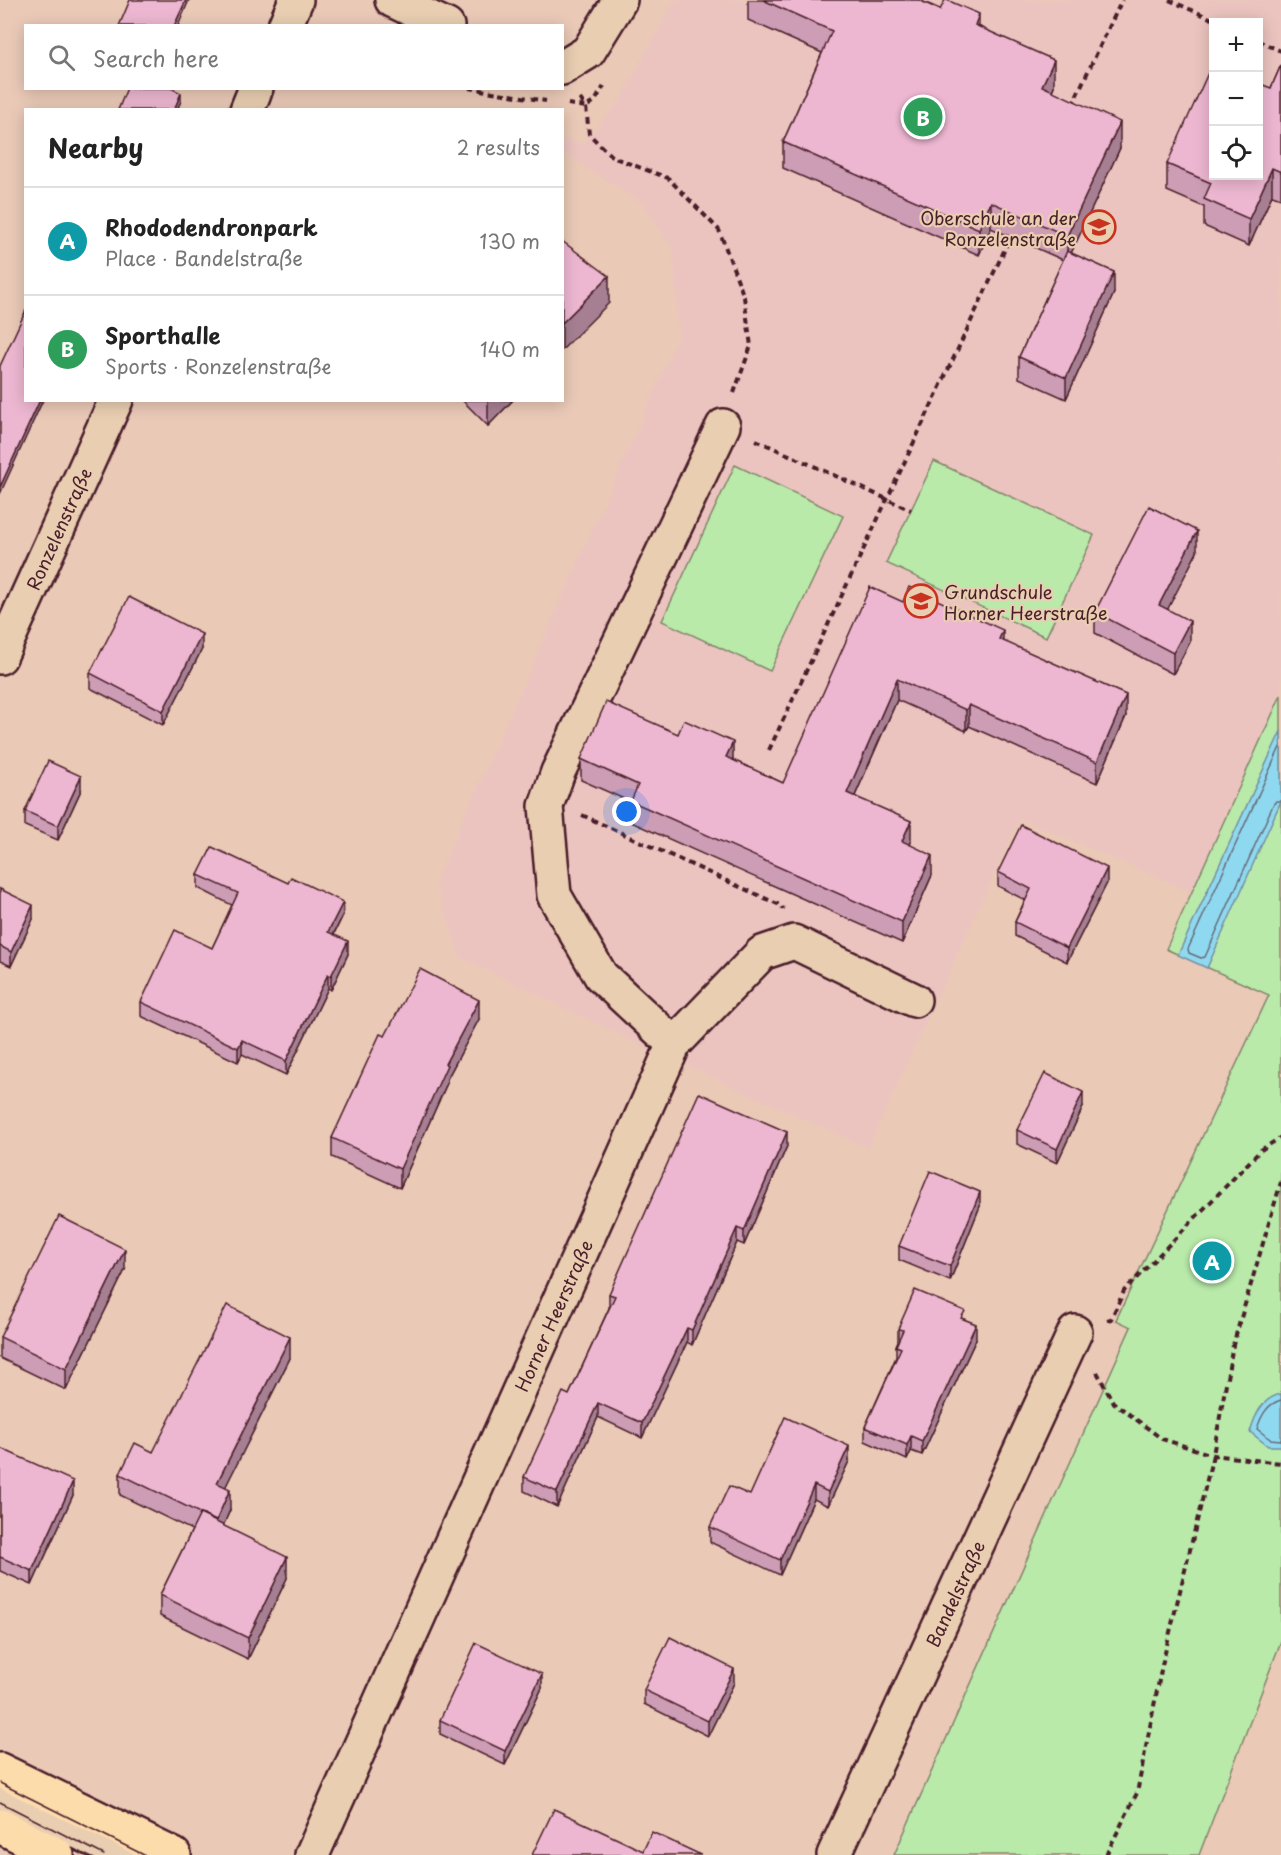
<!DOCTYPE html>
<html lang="en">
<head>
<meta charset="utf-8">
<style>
	:root { --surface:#fff; --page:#f2f2f2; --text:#222; --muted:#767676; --line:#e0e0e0; --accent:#c8321e }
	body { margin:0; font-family:"Playpen Sans",sans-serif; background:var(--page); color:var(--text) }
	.controls { position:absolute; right:18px; top:18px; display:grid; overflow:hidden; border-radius:0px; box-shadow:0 3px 15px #0003 }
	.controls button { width:54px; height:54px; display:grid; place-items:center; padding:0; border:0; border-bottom:2px solid var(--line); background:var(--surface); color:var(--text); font:30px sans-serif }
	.you { position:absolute; left:627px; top:812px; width:21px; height:21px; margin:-15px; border:4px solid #fff; border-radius:50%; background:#1a73e8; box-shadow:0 0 0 9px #1a73e833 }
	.badge { display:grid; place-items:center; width:39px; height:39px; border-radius:50%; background:var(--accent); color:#fff; font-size:20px; font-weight:700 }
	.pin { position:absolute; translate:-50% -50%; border:3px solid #fff; box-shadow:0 2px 6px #0006 }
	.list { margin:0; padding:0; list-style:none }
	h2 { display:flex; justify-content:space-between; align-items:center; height:78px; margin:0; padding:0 24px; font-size:26px }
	h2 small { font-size:20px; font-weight:400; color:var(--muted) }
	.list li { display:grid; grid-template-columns:39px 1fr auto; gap:18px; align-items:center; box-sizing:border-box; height:108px; padding:0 24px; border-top:2px solid var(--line) }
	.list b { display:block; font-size:22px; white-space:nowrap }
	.list p { margin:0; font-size:20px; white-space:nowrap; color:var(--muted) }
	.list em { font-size:20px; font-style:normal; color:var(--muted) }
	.icon { flex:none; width:33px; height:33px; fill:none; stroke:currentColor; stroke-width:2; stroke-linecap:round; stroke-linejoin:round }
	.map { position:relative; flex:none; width:1281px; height:1855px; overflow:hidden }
	.search { position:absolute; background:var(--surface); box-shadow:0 3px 15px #0003; left:24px; top:24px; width:540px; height:66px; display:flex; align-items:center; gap:15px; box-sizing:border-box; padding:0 21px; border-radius:0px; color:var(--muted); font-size:22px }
	.panel { position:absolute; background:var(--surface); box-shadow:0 3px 15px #0003; left:24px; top:108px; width:540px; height:294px; border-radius:0px }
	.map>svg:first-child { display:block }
	.built { fill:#ebc4bf; fill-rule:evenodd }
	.green { fill:#b9eaaa; stroke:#82846a; stroke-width:1.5 }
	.water { fill:#8fd9f0; stroke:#738fa1; stroke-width:1.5 }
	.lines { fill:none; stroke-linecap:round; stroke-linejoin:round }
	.shore { stroke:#66697a; stroke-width:1.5 }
	.minor-casing { stroke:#4a1f2b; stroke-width:38 }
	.major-casing { stroke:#4a1f2b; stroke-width:38 }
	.path { stroke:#4a1f2b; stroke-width:4; stroke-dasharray:6 4.5; stroke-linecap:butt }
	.minor { stroke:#e9ceb1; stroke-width:33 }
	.major { stroke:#fddcac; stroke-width:33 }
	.tram { stroke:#4a1f2b; stroke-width:1.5 }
	.wall { fill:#cc9db4; stroke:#4a1f2b; stroke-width:1.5 }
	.shaded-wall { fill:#a68092; stroke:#4a1f2b; stroke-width:1.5 }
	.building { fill:#edb7d1; stroke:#4a1f2b; stroke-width:1.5 }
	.labels { text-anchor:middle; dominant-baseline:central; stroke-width:4.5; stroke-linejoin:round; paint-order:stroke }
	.poi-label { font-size:18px; fill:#4a1f2b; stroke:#e9ceb1; text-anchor:end }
	.street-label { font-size:18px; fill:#4a1f2b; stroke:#e9ceb1 }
</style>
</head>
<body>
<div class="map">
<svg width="1281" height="1855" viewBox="0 0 1281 1855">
	<rect width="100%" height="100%" fill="#eac9b7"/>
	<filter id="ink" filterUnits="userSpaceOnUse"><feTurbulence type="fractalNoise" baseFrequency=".0167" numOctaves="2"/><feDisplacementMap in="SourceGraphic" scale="12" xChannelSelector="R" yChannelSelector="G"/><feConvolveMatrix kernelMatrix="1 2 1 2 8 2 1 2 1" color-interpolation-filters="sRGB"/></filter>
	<g filter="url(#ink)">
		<path class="built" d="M 675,0 L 1281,0 L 1281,695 L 1192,892 L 1020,818 L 868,1148 L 647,1048 L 460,957 L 435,883 L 679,335 L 673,249 L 642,203 L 562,152 L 563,139 L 582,144 L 618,103 ZM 1214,22 L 1258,22 L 1258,176 L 1214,176 Z"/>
		<g class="green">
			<polygon points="934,461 1094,535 1046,637 886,563"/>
			<polygon points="735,465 843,516 770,671 662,621"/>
			<polygon points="1281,695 1281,1641 1199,1855 894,1855 1131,1327 1116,1320 1269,995 1166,949"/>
		</g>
		<g class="water">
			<polygon points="1281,731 1281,801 1207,968 1178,955"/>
			<path d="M 1281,1394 L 1281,1446 L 1268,1446 L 1250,1432 C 1255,1415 1262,1398 1281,1394 Z"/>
		</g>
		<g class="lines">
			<g class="shore">
				<polyline points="1281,745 1188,949 1189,953 1201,958 1205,957 1273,805 1276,801 1281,801"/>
				<path d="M 1281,1400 C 1267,1404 1261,1416 1257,1429 L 1270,1439 L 1281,1440"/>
			</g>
			<g class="minor-casing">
				<g id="minor">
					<polyline points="392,0 447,26"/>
					<polyline points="285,26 296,0"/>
					<polyline points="562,68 588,52 620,0"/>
					<polyline points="247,110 256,88"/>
					<path id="s1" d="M 0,657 L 116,400"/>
					<polyline points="674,1044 601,976 554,895 546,806 558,772 723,426"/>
					<polyline points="0,1793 125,1855"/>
					<path id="s2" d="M 312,1855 L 674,1044 L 762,953 L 794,942 L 914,1000"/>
					<path id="s3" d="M 834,1855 L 1075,1332"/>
				</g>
			</g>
			<g class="major-casing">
				<g id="major">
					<polyline points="0,1770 174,1855"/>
					<polyline points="0,1826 57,1855"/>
				</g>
			</g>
			<g class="path">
				<polyline points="1169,0 1219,22"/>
				<polyline points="1258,41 1281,51"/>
				<polyline points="469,88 546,101"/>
				<polyline points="580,99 586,107 589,134 612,157 668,178 719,230 744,297 751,346 734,393"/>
				<polyline points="568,104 586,107 595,101 604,86"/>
				<polyline points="1072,105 1122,0"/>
				<polyline points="756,440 911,510"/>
				<polyline points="769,750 1012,234"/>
				<polyline points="582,815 782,906 783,910"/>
				<polyline points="1107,1320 1111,1319 1124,1291 1261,1150 1281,1137"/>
				<polyline points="1097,1372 1113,1402 1162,1439 1213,1455 1281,1463"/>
				<polyline points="1106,1855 1137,1793 1162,1665 1213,1455 1233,1345 1281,1182"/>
			</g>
			<use href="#minor" class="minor"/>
			<use href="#major" class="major"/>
			<g class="tram">
				<polyline points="0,1783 144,1855"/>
				<polyline points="0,1802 104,1855"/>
			</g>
		</g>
		<g class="wall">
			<polygon points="748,0 919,0 979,26 1054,86 1052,91 1120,148 1071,253 1114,293 1066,399 1019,378 1019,357 1063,260 991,228 979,255 783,168 783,142 822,53 748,20"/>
			<polygon points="1281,65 1281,198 1272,195 1249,246 1204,226 1204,207 1167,191 1167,164 1271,88"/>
			<polygon points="462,400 513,400 488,426"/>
			<polygon points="1197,552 1167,609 1190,642 1173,674 1095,633 1095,612"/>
			<polygon points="903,602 1003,641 1126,716 1097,783 969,726 966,731 897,700 855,796 911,842 910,844 932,875 902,943 631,822 631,802 581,780 581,759 733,760 783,783"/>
			<polygon points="202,649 163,725 90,688 90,673"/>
			<polygon points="81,790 58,840 25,826 25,811"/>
			<polygon points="998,872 1107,883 1067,962 1015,936 1015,922 1025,900 998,886"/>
			<polygon points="198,875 343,915 334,934 348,954 331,990 328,988 286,1075 242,1054 238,1062 141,1016 141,1002 212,948 232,905 198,888"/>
			<polygon points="0,889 33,919 11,966 0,961"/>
			<polygon points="479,1019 447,1079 447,1083 400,1188 332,1157 332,1138 385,1036"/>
			<polygon points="1083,1107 1057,1163 1017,1144 1017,1130"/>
			<polygon points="787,1146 744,1245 737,1242 692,1345 687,1342 642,1438 598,1417 557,1507 524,1491 524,1477 569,1395 609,1308 609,1294"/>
			<polygon points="980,1206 950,1281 899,1260 899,1246"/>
			<polygon points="125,1270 66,1390 0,1358 0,1337"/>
			<polygon points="965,1319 976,1339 922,1455 911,1451 907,1460 865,1441 865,1427 896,1357 896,1346 898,1341 898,1329"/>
			<polygon points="290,1358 225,1487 230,1510 223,1526 287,1578 248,1659 160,1616 160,1595 192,1530 120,1495 120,1474"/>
			<polygon points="0,1448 73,1495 32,1585 0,1571"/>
			<polygon points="849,1461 828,1506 814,1499 780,1575 710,1542 710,1527 750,1495"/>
			<polygon points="734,1683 708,1736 644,1704 644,1690"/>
			<polygon points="542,1688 505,1765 440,1734 440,1720"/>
		</g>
		<g class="shaded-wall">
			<polygon points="186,0 189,0 178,26 174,26"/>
			<polygon points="979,14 979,40 975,25"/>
			<polygon points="1054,60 1054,86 1042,113 1042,86"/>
			<polygon points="181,93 181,101 177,110 174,110"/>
			<polygon points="1120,122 1120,148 1067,262 1067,236"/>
			<polygon points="1272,168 1272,195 1249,246 1249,219"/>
			<polygon points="991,202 991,228 979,255 979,229"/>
			<polygon points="1114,272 1114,293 1066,399 1066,378"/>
			<polygon points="609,276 609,303 562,350 562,323"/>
			<polygon points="40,400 43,400 0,494 0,487"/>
			<polygon points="488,400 513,400 488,426"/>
			<polygon points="1197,531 1197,552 1159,626 1159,605"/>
			<polygon points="1190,621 1190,642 1173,674 1173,653"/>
			<polygon points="1003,630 1003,651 999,639"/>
			<polygon points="202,634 202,649 163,725 163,711"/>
			<polygon points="897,679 897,700 847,814 847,793"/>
			<polygon points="1126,695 1126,716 1097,783 1097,762"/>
			<polygon points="969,705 969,726 966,731 966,710"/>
			<polygon points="733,742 733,763 726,757"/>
			<polygon points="81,776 81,790 58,840 58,826"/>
			<polygon points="911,821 911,842 902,862 902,841"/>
			<polygon points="932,855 932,875 902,943 902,922"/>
			<polygon points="1107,868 1107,883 1067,962 1067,948"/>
			<polygon points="343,902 343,915 328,945 328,932"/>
			<polygon points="33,905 33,919 11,966 11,952"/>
			<polygon points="348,941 348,954 331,990 331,976"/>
			<polygon points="328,974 328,988 286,1075 286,1061"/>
			<polygon points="479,1000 479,1019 447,1079 447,1083 400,1188 400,1169 445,1064"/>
			<polygon points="242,1040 242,1054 238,1062 238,1048"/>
			<polygon points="1083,1092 1083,1107 1057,1163 1057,1149"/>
			<polygon points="787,1132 787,1146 744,1245 744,1231"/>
			<polygon points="980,1192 980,1206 950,1281 950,1266"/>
			<polygon points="737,1228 737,1242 692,1345 692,1330"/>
			<polygon points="125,1249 125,1270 66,1390 66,1369"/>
			<polygon points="976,1324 976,1339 922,1455 922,1441"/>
			<polygon points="687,1328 687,1342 642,1438 642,1423"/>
			<polygon points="290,1337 290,1358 217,1504 217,1483"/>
			<polygon points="598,1403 598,1417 557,1507 557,1492"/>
			<polygon points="911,1436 911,1451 907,1460 907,1445"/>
			<polygon points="849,1446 849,1461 828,1506 828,1492"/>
			<polygon points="73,1481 73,1495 32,1585 32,1571"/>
			<polygon points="814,1485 814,1499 780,1575 780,1560"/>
			<polygon points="230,1489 230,1510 216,1542 216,1521"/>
			<polygon points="287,1557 287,1578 248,1659 248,1638"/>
			<polygon points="734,1669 734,1683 708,1736 708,1721"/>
			<polygon points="542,1674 542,1688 505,1765 505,1751"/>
		</g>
		<g class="building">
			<polygon points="130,0 186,0 174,26 119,26"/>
			<polygon points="763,0 919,0 940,10 945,0 947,0 979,14 975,25 1054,60 1042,86 1120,122 1067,236 991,202 979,229 783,142 832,31"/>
			<polygon points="1213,62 1214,176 1258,176 1258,83 1271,88 1281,65 1281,172 1272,168 1249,219 1204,199 1211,183 1167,164"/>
			<polygon points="127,88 171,88 181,93 174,110 118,110"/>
			<polygon points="562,241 609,276 562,323"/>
			<polygon points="1067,251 1114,272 1066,378 1019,357"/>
			<polygon points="26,310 26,400 40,400 0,487 0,366"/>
			<polygon points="1149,506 1197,531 1159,605 1190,621 1173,653 1095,612"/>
			<polygon points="870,587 903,602 909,587 1003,630 999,639 1126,695 1097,762 969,705 966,710 897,679 847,793 911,821 902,841 932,855 902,922 631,801 638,785 581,759 606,702 678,734 684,720 733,742 726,757 783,783"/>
			<polygon points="129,597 202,634 163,711 90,673"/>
			<polygon points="48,761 81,776 58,826 25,811"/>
			<polygon points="1021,825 1107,868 1067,948 1015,922 1031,889 998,872"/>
			<polygon points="212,847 288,883 291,877 343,902 328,932 348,941 331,976 328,974 286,1061 242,1040 238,1048 141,1002 175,930 212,948 238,893 198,875"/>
			<polygon points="0,889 33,905 11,952 0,946"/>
			<polygon points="420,969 479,1000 445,1064 447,1065 400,1169 332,1138 380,1034 385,1036"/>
			<polygon points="1045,1073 1083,1092 1057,1149 1017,1130"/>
			<polygon points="699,1093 787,1132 744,1231 737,1228 692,1330 687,1328 642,1423 598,1403 557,1492 524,1477 563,1392 569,1395 615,1296 609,1294"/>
			<polygon points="930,1171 980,1192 950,1266 899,1246"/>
			<polygon points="59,1216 125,1249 66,1369 0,1337"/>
			<polygon points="915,1290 965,1311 961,1318 976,1324 922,1441 911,1436 907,1445 865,1427 901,1348 896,1346 903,1330 898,1329"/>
			<polygon points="227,1305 290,1337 217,1483 230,1489 216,1521 120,1474 135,1443 153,1452"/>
			<polygon points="785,1417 849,1446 828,1492 814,1485 780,1560 710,1527 729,1486 750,1495"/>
			<polygon points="0,1448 73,1481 32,1571 0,1557"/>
			<polygon points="200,1514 287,1557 248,1638 160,1595"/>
			<polygon points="670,1637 734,1669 708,1721 644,1690"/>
			<polygon points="476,1643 542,1674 505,1751 440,1720"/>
			<polygon points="554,1809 643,1851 652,1832 701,1855 532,1855"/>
		</g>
	</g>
	<defs>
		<g id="school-ring" transform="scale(1.725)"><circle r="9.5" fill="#e9ceb1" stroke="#c8321e" stroke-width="1.5"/><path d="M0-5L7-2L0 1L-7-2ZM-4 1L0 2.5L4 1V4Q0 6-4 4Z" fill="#c8321e"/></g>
	</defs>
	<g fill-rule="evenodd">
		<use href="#school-ring" x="1099" y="227"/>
		<use href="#school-ring" x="921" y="601"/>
	</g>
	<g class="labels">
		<g class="poi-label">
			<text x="1076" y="217">Oberschule an der<tspan x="1076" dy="21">Ronzelenstraße</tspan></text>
			<text x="944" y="591" text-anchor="start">Grundschule<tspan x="944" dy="21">Horner Heerstraße</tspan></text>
		</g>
		<g class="street-label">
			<text stroke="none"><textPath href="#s1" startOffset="141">Ronzelenstraße</textPath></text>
			<text stroke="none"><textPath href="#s2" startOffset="591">Horner Heerstraße</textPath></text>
			<text stroke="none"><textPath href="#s3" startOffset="288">Bandelstraße</textPath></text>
		</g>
	</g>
</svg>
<div class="controls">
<button>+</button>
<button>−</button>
<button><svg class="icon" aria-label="locate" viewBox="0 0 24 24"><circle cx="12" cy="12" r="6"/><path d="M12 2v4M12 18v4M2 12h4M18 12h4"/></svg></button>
</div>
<div class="you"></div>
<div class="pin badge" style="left:1212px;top:1261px;background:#0f9aa8">A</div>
<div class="pin badge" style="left:923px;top:117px;background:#2e9e5b">B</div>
<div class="search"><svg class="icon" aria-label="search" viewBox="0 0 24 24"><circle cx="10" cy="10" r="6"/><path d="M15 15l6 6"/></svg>Search here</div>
<section class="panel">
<h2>Nearby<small>2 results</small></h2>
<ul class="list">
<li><span class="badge" style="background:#0f9aa8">A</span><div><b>Rhododendronpark</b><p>Place · Bandelstraße</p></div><em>130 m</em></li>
<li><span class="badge" style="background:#2e9e5b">B</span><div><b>Sporthalle</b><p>Sports · Ronzelenstraße</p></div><em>140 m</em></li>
</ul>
</section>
</div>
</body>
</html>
